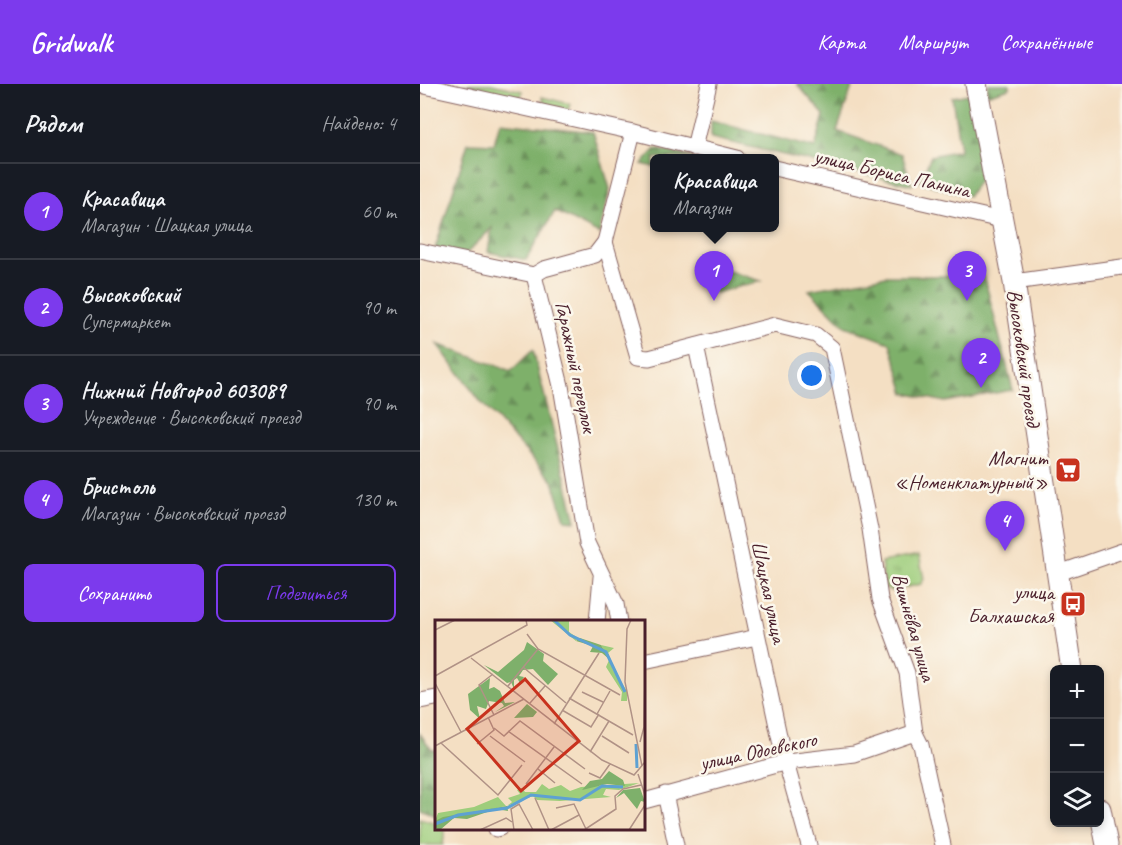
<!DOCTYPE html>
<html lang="ru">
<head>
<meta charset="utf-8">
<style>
	:root { --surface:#171b24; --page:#20242c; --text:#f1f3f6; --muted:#9ea1a6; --line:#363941; --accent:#7c3aed }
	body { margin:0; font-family:Caveat,sans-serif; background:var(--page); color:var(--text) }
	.controls { position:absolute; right:18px; bottom:18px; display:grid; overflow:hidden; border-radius:9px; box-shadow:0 3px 9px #0003 }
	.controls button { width:54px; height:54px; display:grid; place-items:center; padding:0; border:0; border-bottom:2px solid var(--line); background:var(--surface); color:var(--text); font:30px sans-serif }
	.you { position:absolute; left:392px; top:292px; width:21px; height:21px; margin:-15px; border:4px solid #fff; border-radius:50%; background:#1a73e8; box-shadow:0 0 0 9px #1a73e833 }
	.badge { display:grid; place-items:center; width:39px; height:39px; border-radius:50%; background:var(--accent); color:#fff; font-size:20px; font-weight:700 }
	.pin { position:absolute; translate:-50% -50px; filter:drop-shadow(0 2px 3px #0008) }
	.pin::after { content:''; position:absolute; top:32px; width:21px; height:18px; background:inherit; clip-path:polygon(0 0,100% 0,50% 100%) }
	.popup { position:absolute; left:230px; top:70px; width:129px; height:78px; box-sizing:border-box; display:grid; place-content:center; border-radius:9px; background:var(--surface); filter:drop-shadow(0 2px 4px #0005); font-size:20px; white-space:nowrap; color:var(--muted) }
	.popup b { font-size:22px; color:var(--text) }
	.popup::after { content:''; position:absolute; left:50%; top:100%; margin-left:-12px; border:12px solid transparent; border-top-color:var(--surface) }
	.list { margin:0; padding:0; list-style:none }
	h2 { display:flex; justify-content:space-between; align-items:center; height:78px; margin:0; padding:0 24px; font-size:26px }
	h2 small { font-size:20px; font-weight:400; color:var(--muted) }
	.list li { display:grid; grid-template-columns:39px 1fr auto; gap:18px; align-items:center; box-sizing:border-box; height:96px; padding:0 24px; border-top:2px solid var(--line) }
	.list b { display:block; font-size:22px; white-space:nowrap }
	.list p { margin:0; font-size:20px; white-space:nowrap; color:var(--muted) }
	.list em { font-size:20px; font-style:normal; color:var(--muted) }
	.actions { display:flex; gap:12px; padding:18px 24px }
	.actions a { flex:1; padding:14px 0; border:2px solid var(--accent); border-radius:9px; text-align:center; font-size:21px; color:var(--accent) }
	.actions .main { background:var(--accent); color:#fff }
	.icon { flex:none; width:33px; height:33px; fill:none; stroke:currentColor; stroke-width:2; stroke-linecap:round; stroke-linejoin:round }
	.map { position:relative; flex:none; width:702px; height:761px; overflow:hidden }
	header { display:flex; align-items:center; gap:36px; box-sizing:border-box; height:84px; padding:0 30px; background:var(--accent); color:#fff }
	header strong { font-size:28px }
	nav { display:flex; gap:33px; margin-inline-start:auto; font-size:21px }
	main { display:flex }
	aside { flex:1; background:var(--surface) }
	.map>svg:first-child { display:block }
	.grass { fill:#9ecd7b; stroke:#747653; stroke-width:1.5 }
	.forest { fill:url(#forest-firs); stroke:#64684b; stroke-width:1.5 }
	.park { fill:url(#park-tufts); stroke:#747653; stroke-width:1.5 }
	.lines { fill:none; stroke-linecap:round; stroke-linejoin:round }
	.street-casing { stroke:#866260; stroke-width:17 }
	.secondary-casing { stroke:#866260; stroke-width:23 }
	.street { stroke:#fff; stroke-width:15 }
	.secondary { stroke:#fff; stroke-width:21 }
	.labels { text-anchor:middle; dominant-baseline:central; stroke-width:5; stroke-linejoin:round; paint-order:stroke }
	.street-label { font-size:21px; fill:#4a1f2b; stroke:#fbf7ec }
	.poi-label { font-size:21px; fill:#4a1f2b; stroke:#fbf7ec; text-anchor:end }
	.inset-river { fill:none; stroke:#5ea1d2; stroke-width:3 }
	.inset-road { fill:none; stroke:#b09286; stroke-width:1.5 }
	.view { fill:#c8321e; fill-opacity:0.15; stroke:#c8321e; stroke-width:3 }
	.inset-edge { fill:none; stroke:#4a1f2b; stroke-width:3 }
</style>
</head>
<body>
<header>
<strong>Gridwalk</strong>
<nav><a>Карта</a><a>Маршрут</a><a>Сохранённые</a></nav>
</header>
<main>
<aside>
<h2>Рядом<small>Найдено: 4</small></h2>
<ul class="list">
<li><span class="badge">1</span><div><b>Красавица</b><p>Магазин · Шацкая улица</p></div><em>60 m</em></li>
<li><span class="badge">2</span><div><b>Высоковский</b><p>Супермаркет</p></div><em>90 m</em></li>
<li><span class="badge">3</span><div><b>Нижний Новгород 603089</b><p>Учреждение · Высоковский проезд</p></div><em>90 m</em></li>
<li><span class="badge">4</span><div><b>Бристоль</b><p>Магазин · Высоковский проезд</p></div><em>130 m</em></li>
</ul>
<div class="actions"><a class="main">Сохранить</a><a>Поделиться</a></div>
</aside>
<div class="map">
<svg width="702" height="761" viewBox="0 0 702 761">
	<defs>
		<pattern id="forest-firs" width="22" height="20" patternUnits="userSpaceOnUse" patternTransform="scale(1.5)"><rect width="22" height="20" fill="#7eb06b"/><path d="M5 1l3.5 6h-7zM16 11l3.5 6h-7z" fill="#698f58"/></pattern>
		<pattern id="park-tufts" width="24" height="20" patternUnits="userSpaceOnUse" patternTransform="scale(1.5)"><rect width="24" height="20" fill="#9ecd7b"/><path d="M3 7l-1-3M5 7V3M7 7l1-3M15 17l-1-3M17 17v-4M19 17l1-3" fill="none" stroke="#83a665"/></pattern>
	</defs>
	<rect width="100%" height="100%" fill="#fbf7ec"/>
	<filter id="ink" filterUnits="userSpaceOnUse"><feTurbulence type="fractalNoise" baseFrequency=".0167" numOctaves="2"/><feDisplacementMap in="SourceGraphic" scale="12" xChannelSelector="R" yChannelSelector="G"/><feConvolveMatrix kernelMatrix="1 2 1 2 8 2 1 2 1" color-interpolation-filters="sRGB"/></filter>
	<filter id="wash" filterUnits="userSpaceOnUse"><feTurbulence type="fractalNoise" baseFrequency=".008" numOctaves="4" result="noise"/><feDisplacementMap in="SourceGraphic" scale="24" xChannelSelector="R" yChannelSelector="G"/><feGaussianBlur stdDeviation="1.35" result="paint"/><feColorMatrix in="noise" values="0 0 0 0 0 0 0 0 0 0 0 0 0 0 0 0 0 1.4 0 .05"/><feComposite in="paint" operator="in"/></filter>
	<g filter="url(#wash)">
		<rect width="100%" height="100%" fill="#f4dfc3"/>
		<g class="grass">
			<polygon points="43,0 71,0 102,7 101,13"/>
			<polygon points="122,13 150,20 148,26 124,19"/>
			<polygon points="0,734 16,739 16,744 25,745 23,761 0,761"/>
		</g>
		<g class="forest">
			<polygon points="377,0 433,0 417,47 482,70 492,101 291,54 291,37 395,64 404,31"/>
			<polygon points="568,0 590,0 590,4 566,11"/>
			<polygon points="554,9 563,91 548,112 500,98 511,72 540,66 532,13"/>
			<polygon points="80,38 173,48 190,105 179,150 135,127 106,176 68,168 72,144 44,172 15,165 48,59 74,60"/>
			<polygon points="236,65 275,74 234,74 234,83 222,80"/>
			<polygon points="302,185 341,197 295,209 287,197"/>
			<polygon points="466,192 564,192 593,306 525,318 485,309 470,259 425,242 389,206"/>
			<polygon points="17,260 91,287 113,266 156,437 145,436 133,397 60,317"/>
			<polygon points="0,650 12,666 16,666 16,731 0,724"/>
		</g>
		<polygon class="park" points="499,471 504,495 501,500 470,507 465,504 461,478"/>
	</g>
	<g filter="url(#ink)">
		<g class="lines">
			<g class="street-casing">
				<g id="street">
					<polyline points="0,1 213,48 317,74"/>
					<polyline points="274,64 289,0"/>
					<polyline points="354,84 581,136"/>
					<polyline points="185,158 218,273 229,274 355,241 396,251 412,264 450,445 460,515 487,589 495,649 501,661 523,761"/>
					<polyline points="0,167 114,191 124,185 175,171 185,158 213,48"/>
					<polyline points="114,191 141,302 167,459 196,520 199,538"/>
					<polyline points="594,198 702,183"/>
					<polyline points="276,262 361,661 389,761"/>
					<polyline points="636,490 702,467"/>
					<polyline points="177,538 181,493"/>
					<polyline points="224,577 337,553"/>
					<polyline points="0,617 16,614"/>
					<polyline points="245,710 256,761"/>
					<polyline points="224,717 367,678 434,670 495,649"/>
					<polyline points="76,745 80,744"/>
				</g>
			</g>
			<g class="secondary-casing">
				<g id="secondary">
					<polyline points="556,0 594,198 652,586"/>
					<polyline points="680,725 687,761"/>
				</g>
			</g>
			<use href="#street" class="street"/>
			<use href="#secondary" class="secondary"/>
		</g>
	</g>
	<defs>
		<g id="supermarket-square" transform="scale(1.35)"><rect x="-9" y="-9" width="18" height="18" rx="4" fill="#c8321e" stroke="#fbf7ec"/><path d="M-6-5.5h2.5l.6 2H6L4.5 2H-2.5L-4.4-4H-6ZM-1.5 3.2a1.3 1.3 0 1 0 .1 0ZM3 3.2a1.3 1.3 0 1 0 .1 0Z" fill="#fff"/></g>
		<g id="bus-square" transform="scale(1.35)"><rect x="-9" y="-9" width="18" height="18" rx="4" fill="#c8321e" stroke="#fbf7ec"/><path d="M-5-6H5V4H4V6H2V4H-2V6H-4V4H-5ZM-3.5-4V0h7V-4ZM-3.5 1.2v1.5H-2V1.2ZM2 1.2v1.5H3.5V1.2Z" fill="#fff"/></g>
	</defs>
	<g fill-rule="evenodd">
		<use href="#supermarket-square" x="648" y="386"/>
		<use href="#bus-square" x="653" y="520"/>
	</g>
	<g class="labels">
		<g class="street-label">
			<text transform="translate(472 89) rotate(13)">улица Бориса Панина</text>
			<text transform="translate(604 274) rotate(82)">Высоковский проезд</text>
			<text transform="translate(156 283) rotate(78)">Гаражный переулок</text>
			<text transform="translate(349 508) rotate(78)">Шацкая улица</text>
			<text transform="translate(494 543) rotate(74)">Вишнёвая улица</text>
			<text transform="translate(338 667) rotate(-12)">улица Одоевского</text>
		</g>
		<g class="poi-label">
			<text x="628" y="374">Магнит<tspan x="628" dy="24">«Номенклатурный»</tspan></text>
			<text x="634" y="508">улица<tspan x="634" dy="24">Балхашская</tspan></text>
		</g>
	</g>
	<g transform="translate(15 536)">
		<rect width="210" height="210" fill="#f4dfc3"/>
		<path d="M 115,0 L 134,0 L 134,12 L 143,18 L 141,21 ZM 166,25 L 179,28 L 173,33 L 178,50 L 192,71 L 192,81 L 186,81 L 187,72 L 171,47 L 174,40 ZM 204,163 L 184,170 L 171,169 L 168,175 L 176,177 L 125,181 L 102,180 L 98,176 L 72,186 L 77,182 L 73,178 L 85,174 L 82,170 L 87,168 L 90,172 L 101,172 L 107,164 L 114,169 L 126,165 L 135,171 L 146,167 ZM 63,177 L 71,186 L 0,201 L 3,193 L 39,187 Z" fill="#9ecd7b"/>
		<path d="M 145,18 L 166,25 L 174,39 L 167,33 L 155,32 L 158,26 L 141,21 ZM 92,22 L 109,34 L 108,41 L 123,54 L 113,65 L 98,49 L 88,50 L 84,56 L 89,57 L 85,63 L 82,58 L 79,60 L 79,69 L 76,62 L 72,63 L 49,45 L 63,52 L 89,30 ZM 55,58 L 54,69 L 59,67 L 65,71 L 70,83 L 80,82 L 60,92 L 69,86 L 67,83 L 54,81 L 51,89 L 42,86 L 45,99 L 35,90 L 33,74 ZM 92,84 L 102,92 L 98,97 L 79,98 ZM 174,151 L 188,160 L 190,166 L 172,164 L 147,170 L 155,161 L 167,159 ZM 205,168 L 210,182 L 206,181 L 202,189 L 189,173 L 181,178 L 188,170 ZM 72,186 L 73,191 L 61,189 L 32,199 L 19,198 L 5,210 L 0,208 L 0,201 L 8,197 Z" fill="#7eb06b"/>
		<path class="inset-river" d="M 119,0 L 135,15 L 171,32 L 190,72M 201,124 L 202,148M 0,204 L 23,195 L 72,188 L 96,175 L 145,180 L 167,166 L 188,167"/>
		<path class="inset-road" d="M 196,0 L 192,9 L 190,62 L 207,146M 0,10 L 20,0M 92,14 L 103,29 L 185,75M 36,38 L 167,140 L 199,155 L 210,142M 88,47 L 131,83M 58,54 L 44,65 L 59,95M 0,56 L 92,5 L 91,0M 0,63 L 26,112M 73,66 L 103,29M 147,72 L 168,82M 134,78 L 198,115M 95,83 L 110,66M 127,90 L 156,107 L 164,94M 162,94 L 175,71M 119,104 L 164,33M 59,108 L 69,116 L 85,101 L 150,149M 73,111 L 147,164M 55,116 L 90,142M 167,116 L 194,133M 205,122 L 209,107 L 210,57M 6,123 L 63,175 L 87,145M 42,124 L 59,110 L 53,97M 0,126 L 89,79M 155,132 L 174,101M 103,149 L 120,163M 154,153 L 165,158 L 175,144M 203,154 L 210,175M 91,164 L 119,127M 100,178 L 114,210M 121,188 L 139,184 L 151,209M 45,210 L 71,198 L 77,202M 79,210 L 76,189 L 84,184 L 98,210M 116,210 L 144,195M 149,210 L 181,189 L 180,176 L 188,169 L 206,165M 194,210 L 210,185"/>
		<path class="view" d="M 90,59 L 144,121 L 86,171 L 32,109 Z"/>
		<rect width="210" height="210" class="inset-edge"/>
	</g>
</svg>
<div class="controls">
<button>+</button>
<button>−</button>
<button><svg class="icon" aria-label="layers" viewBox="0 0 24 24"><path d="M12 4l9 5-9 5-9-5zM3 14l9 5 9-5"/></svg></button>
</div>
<div class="you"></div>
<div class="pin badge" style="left:294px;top:217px">1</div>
<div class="popup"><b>Красавица</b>Магазин</div>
<div class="pin badge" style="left:561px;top:304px">2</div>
<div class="pin badge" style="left:547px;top:217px">3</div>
<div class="pin badge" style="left:585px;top:467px">4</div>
</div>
</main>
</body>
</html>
